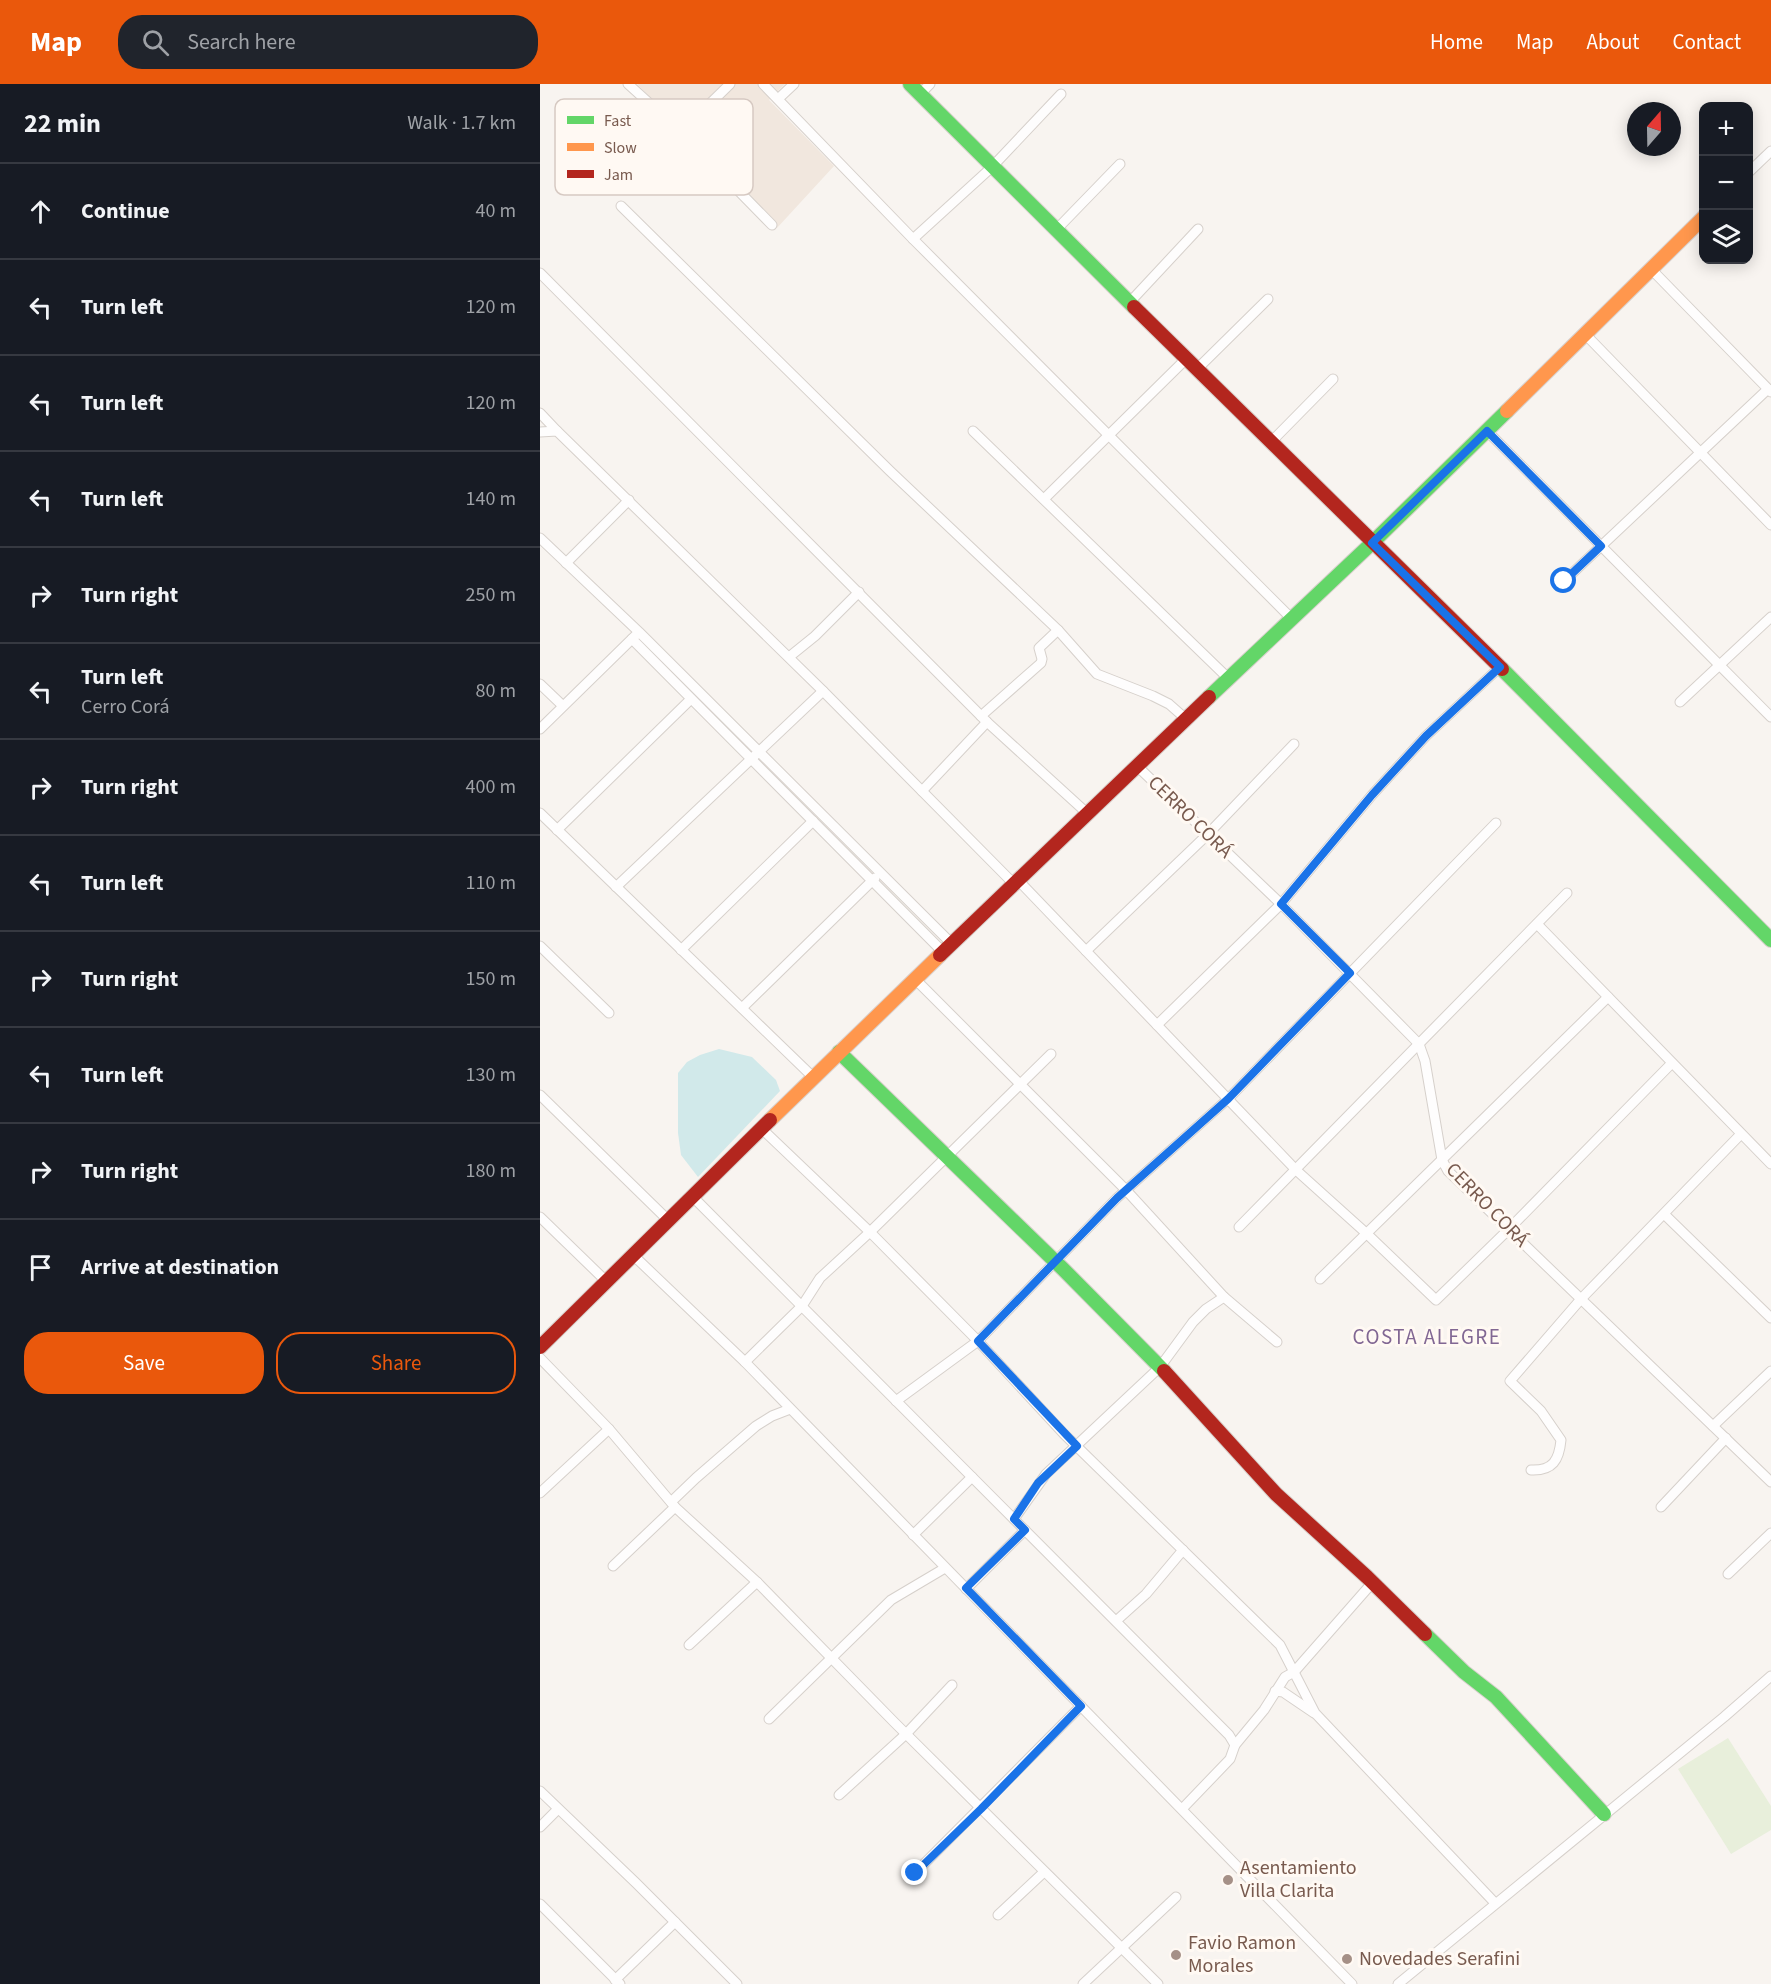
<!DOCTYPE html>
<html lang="en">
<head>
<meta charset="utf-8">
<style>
	:root { --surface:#171b24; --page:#20242c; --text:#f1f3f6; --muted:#9ea1a6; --line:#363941; --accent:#ea580c }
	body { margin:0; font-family:"Source Sans 3",sans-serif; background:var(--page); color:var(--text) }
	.controls { position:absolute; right:18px; top:18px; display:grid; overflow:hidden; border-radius:12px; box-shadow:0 3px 15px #0003 }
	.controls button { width:54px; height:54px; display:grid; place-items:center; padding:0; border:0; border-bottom:2px solid var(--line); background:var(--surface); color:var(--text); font:30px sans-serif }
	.compass { position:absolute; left:1087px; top:18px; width:54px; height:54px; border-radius:50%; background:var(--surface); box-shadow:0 3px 15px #0003; rotate:20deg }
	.stop { position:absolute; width:18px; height:18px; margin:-14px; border:4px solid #1a73e8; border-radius:50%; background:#fff }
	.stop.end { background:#1a73e8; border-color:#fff; box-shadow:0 2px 6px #0008 }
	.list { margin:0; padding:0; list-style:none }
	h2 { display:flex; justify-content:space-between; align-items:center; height:78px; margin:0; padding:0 24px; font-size:26px }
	h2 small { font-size:20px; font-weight:400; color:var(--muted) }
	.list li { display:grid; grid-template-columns:39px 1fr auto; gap:18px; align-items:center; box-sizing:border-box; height:96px; padding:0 24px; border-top:2px solid var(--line) }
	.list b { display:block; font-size:22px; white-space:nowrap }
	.list p { margin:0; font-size:20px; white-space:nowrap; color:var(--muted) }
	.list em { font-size:20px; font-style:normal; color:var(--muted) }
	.actions { display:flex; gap:12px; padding:18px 24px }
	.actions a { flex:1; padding:14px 0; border:2px solid var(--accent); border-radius:24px; text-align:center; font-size:21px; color:var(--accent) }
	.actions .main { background:var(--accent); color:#fff }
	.icon { flex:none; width:33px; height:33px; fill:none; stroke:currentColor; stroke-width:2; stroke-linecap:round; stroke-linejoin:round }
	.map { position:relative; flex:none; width:1231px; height:1900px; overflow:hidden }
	header { display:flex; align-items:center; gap:36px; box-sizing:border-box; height:84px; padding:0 30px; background:var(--accent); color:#fff }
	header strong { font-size:28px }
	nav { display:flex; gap:33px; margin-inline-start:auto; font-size:21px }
	.search { width:420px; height:54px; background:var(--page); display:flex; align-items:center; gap:15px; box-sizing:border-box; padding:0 21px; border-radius:24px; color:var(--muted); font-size:22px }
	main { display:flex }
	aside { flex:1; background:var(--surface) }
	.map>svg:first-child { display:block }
	.residential { fill:#f1e7de }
	.green { fill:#e8efdb }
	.water { fill:#d1e9ea }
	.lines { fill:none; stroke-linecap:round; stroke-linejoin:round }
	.street-casing { stroke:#d6d0cb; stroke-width:11 }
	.fast-casing { stroke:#d8d0cc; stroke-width:16 }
	.slow-casing { stroke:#d8d0cc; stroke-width:16 }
	.jam-casing { stroke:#d8d0cc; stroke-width:16 }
	.street { stroke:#fefdfd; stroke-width:9 }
	.fast { stroke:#63d668; stroke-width:14 }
	.slow { stroke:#ff974d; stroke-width:14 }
	.jam { stroke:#b3261e; stroke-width:14 }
	.route { stroke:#1a73e8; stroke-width:8 }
	.poi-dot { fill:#a59087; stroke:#fff9f3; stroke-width:2 }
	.labels { text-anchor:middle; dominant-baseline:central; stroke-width:6; stroke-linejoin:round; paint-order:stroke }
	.street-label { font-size:20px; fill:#785a4e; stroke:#fff9f3 }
	.poi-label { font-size:20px; fill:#785a4e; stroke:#fff9f3; text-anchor:start }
	.neighbourhood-label { font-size:21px; letter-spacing:1.5px; fill:#816793; stroke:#fff9f3 }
	.key { fill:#fff9f3; stroke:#d6c9c2; stroke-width:1.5 }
	.key-label { font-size:16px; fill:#785a4e }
</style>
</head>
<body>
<header>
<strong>Map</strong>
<div class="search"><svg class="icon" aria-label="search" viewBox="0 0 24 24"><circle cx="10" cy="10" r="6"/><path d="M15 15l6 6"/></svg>Search here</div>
<nav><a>Home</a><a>Map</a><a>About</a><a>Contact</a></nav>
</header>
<main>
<aside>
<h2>22 min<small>Walk · 1.7 km</small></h2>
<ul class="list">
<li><svg class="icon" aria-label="ahead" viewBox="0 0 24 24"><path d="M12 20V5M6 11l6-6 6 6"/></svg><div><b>Continue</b></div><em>40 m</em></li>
<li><svg class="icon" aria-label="left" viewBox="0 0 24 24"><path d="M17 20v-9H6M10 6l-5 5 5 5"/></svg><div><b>Turn left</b></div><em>120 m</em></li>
<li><svg class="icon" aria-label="left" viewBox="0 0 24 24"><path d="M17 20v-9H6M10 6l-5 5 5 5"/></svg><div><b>Turn left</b></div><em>120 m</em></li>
<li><svg class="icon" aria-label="left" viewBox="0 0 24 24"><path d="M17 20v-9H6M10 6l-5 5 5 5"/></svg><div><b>Turn left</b></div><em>140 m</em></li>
<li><svg class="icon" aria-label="right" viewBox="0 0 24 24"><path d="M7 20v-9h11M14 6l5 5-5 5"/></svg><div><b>Turn right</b></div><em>250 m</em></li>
<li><svg class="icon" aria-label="left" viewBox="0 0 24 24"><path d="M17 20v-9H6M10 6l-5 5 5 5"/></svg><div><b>Turn left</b><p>Cerro Corá</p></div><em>80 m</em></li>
<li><svg class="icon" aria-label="right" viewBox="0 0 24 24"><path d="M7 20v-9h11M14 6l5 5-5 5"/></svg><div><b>Turn right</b></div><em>400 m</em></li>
<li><svg class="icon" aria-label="left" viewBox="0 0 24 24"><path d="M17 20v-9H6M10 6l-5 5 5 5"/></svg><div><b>Turn left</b></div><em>110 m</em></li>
<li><svg class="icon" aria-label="right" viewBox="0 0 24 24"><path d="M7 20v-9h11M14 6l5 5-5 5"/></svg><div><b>Turn right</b></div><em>150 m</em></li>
<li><svg class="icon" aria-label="left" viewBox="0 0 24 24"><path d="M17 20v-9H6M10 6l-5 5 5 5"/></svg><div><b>Turn left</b></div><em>130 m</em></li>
<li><svg class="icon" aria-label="right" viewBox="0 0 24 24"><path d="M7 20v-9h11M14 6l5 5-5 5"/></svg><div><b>Turn right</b></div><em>180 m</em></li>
<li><svg class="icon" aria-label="arrive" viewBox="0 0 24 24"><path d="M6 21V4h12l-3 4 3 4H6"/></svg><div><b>Arrive at destination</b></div></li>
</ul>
<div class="actions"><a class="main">Save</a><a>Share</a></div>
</aside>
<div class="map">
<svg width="1231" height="1900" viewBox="0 0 1231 1900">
	<rect width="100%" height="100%" fill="#f8f4f0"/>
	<polygon class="residential" points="97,0 245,0 229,16 294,82 237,144"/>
	<polygon class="green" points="1188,1654 1231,1722 1231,1746 1191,1770 1138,1685"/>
	<polygon class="water" points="179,965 212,973 236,996 240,1007 158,1093 141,1071 138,1049 138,989 147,978 160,971"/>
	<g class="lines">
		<g class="street-casing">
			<g id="street">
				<polyline points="88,0 141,48 232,141"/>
				<polyline points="223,0 373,155 751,534"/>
				<polyline points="380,10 390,0"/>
				<polyline points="238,15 254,0"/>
				<polyline points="141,48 190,0"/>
				<polyline points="1208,89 1231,67"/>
				<polyline points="81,122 350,387 518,546 557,590 613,612 629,620 646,635"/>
				<polyline points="516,146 580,80"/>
				<polyline points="373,155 452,83 521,10"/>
				<polyline points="1111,185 1231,308"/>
				<polyline points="0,189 447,638 548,730"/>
				<polyline points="589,219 658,145"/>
				<polyline points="1045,250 1231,441"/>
				<polyline points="656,286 728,215"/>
				<polyline points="0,329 17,347"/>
				<polyline points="433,347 689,595"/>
				<polyline points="947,347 1231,633"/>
				<polyline points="0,348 17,347 283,607 474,800"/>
				<polyline points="730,359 793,295"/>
				<polyline points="504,415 646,275"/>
				<polyline points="0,454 99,548 412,860"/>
				<polyline points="26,479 89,416"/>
				<polyline points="1024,497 1228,305"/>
				<polyline points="92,555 403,868"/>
				<polyline points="249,573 275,552 319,508"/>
				<polyline points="0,600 23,622"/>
				<polyline points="1140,618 1231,533"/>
				<polyline points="441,632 501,579 502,575 499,564 518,546"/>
				<polyline points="0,645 97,550"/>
				<polyline points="597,682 741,820 879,960 885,977 902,1076 908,1087 1231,1398"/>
				<polyline points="382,707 447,638"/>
				<polyline points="0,729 274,994"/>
				<polyline points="17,746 151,615"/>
				<polyline points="478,796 756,1086 826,1149 896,1216 969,1145 1132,979"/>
				<polyline points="76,803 283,607"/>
				<polyline points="997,840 1231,1080"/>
				<polyline points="0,862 69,929"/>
				<polyline points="141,866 273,737"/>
				<polyline points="546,867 668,750 754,660"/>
				<polyline points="375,895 586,1106 684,1213 737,1258"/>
				<polyline points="202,924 335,794"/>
				<polyline points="617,941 741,820 832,711 886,652 960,583"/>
				<polyline points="0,1011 129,1137"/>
				<polyline points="222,1045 330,1148 438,1257 524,1350 740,1561 775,1629 955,1819"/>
				<polyline points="153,1113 689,1651 695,1661"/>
				<polyline points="1124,1130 1231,1234"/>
				<polyline points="0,1133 67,1198"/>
				<polyline points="699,1143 1027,809"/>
				<polyline points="93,1171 205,1278 812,1900"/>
				<polyline points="780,1195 1068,913"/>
				<polyline points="0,1274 69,1345 135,1423 217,1498 355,1639 618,1900"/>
				<polyline points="205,1278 262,1222 280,1194 330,1148 511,970"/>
				<polyline points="356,1317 438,1257 577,1114 688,1015 956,739"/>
				<polyline points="1173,1342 1231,1287"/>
				<path d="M 991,1386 C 1013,1387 1019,1376 1021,1356 L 1001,1327 L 970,1297 L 1041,1215 L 1201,1050"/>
				<polyline points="0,1409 69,1345"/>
				<polyline points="131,1418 156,1394 216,1342 232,1332 250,1325"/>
				<polyline points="1121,1423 1186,1354"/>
				<polyline points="474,1435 506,1390 620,1283 653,1238 666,1225 684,1213"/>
				<polyline points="373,1451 432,1393"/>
				<polyline points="73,1482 135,1423"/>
				<polyline points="1188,1490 1231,1449"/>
				<polyline points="426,1505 485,1446"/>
				<polyline points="576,1537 606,1510 643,1466"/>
				<polyline points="149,1561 217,1498"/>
				<polyline points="735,1607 743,1608 774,1629"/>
				<polyline points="229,1635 351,1516 405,1484"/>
				<polyline points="0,1707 96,1799 197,1900"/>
				<polyline points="299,1711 366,1650 412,1601"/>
				<polyline points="642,1725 690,1675 695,1661 724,1626 745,1593 754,1588 833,1498"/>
				<polyline points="0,1743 18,1725"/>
				<polyline points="375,1789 541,1622"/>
				<polyline points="0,1820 80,1900"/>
				<polyline points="458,1831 504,1788"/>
				<polyline points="75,1896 135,1838"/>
				<polyline points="543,1900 636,1813"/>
				<polyline points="858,1900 1184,1633 1231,1592"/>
			</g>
		</g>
		<g class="fast-casing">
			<g id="fast">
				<polyline points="370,0 594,223"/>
				<polyline points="962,585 1231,856"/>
				<polyline points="669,613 832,459 967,327"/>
				<polyline points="299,968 523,1185 624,1287"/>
				<polyline points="885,1550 924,1588 956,1613 1064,1730"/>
			</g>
		</g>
		<g class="slow-casing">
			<g id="slow">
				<polyline points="967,327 1164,133"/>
				<polyline points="230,1036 400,871"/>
			</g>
		</g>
		<g class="jam-casing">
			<g id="jam">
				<polyline points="594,223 962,585"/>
				<polyline points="400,871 669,613"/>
				<polyline points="0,1263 230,1036"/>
				<polyline points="624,1287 736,1410 827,1493 885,1550"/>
			</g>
		</g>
		<use href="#street" class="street"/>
		<use href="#fast" class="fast"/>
		<use href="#slow" class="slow"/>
		<use href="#jam" class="jam"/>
	</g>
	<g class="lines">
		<polyline class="route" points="375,1789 441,1725 541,1622 426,1504 485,1446 474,1435 498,1399 537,1362 438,1257 577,1114 688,1015 810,889 741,820 832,711 886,652 960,583 832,459 947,347 1061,462 1024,497"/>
	</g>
	<g class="poi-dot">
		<circle cx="688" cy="1796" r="6"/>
		<circle cx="636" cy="1871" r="6"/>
		<circle cx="807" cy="1875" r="6"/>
	</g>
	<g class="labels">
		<g class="street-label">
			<text transform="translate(650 733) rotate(44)">CERRO CORÁ</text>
			<text transform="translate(947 1121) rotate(46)">CERRO CORÁ</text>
		</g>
		<g class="poi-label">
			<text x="700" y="1784">Asentamiento<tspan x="700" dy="23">Villa Clarita</tspan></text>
			<text x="648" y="1859">Favio Ramon<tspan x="648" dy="23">Morales</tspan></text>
			<text x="819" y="1875">Novedades Serafini</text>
		</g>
		<g class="neighbourhood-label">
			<text x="887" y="1253">COSTA ALEGRE</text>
		</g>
	</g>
	<rect x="15" y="15" width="198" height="96" rx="9" class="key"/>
	<rect x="27" y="32" width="27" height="8" fill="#63d668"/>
	<rect x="27" y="59" width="27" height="8" fill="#ff974d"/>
	<rect x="27" y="86" width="27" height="8" fill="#b3261e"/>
	<g class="key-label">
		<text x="64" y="42">Fast</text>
		<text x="64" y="69">Slow</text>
		<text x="64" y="96">Jam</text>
	</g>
</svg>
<div class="controls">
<button>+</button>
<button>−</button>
<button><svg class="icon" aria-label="layers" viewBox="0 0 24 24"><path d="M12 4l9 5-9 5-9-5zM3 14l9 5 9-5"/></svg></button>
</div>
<svg class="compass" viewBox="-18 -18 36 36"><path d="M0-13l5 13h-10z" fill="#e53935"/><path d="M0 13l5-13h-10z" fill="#9ea1a6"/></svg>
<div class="stop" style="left:1024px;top:497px"></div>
<div class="stop end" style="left:375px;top:1789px"></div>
</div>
</main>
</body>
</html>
